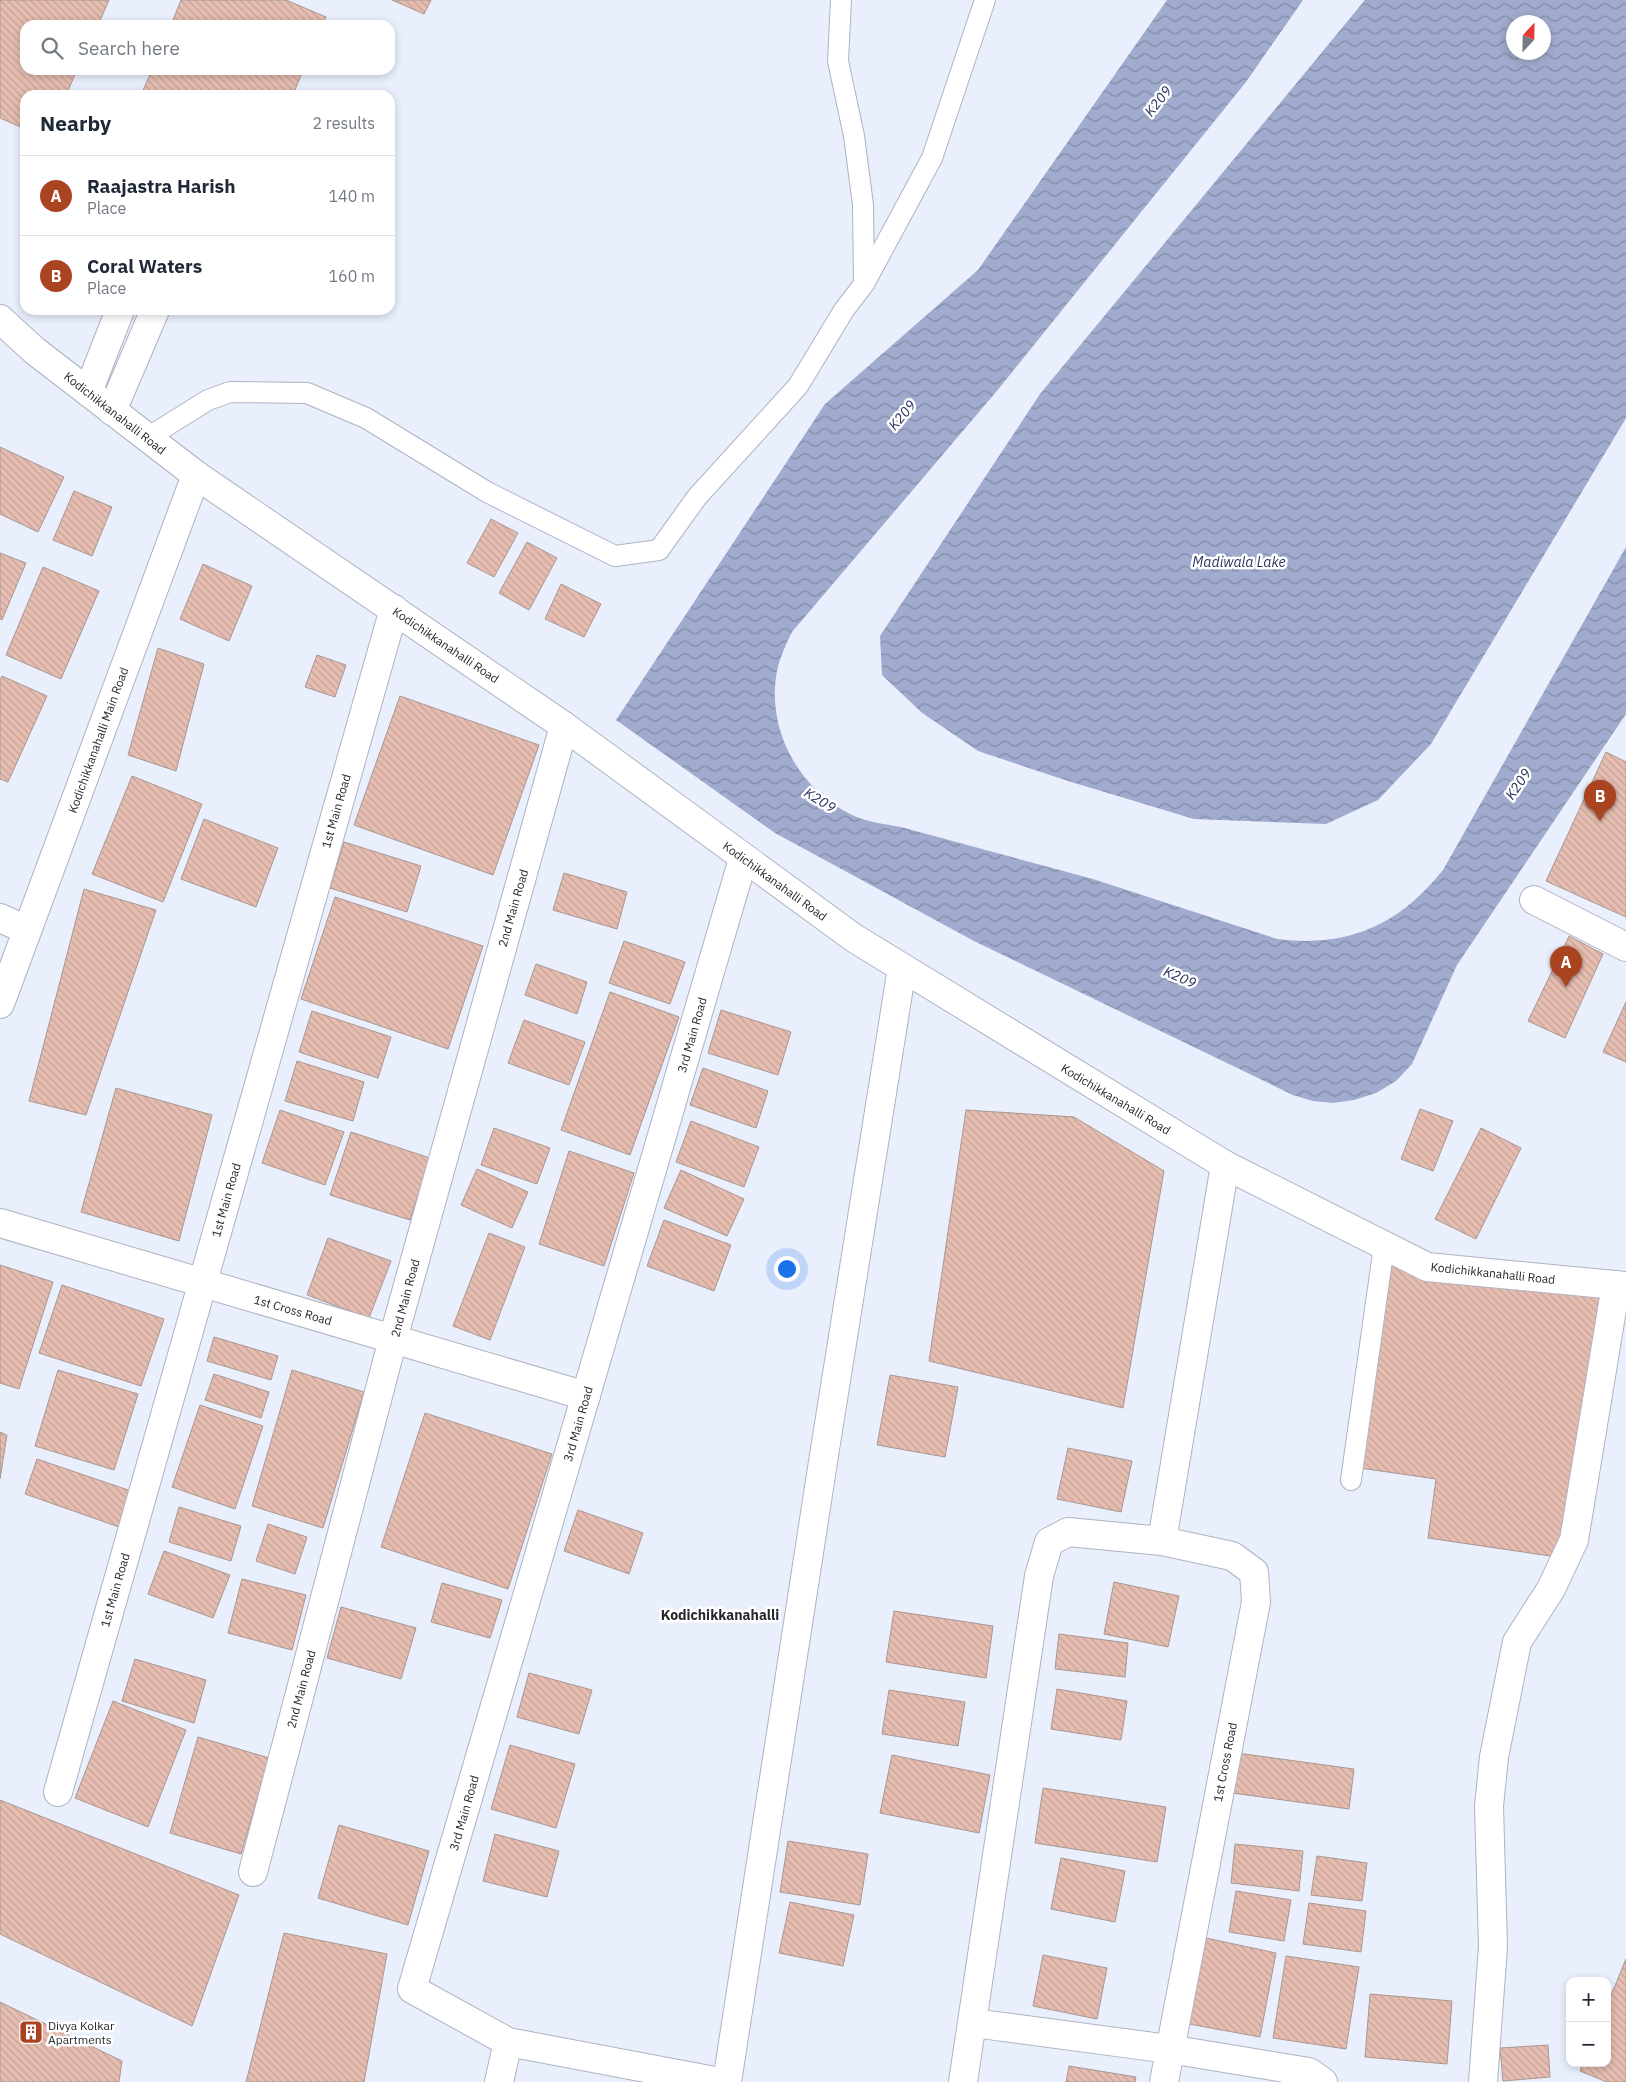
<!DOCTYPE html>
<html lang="en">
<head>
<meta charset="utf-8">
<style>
	:root { --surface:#fff; --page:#f6f6f7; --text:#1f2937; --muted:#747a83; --line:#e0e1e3; --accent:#aa4320 }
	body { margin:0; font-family:"IBM Plex Sans",sans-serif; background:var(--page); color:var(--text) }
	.controls { position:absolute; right:15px; bottom:15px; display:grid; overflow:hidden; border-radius:10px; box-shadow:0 2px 8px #0003 }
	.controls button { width:45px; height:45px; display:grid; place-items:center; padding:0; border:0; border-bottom:1px solid var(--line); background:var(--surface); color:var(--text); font:25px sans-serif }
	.compass { position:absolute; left:1506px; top:15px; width:45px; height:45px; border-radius:50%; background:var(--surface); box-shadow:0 2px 8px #0003; rotate:22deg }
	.you { position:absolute; left:786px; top:1268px; width:18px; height:18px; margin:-12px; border:4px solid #fff; border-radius:50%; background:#1a73e8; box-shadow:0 0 0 8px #1a73e833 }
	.badge { display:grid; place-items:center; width:32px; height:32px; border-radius:50%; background:var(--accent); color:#fff; font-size:16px; font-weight:700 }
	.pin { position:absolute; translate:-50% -41px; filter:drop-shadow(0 1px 2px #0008) }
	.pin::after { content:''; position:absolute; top:26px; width:18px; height:15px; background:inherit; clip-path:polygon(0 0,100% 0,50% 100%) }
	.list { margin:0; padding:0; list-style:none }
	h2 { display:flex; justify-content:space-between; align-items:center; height:65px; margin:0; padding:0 20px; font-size:21px }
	h2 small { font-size:16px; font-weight:400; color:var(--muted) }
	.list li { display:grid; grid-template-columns:32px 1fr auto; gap:15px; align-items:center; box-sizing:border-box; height:80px; padding:0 20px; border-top:1px solid var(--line) }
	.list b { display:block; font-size:19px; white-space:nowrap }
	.list p { margin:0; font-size:16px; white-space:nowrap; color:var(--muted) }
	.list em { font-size:16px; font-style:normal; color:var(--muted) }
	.icon { flex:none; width:28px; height:28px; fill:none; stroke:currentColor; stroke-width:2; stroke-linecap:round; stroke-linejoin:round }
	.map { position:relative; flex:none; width:1626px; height:2082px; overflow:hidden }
	.search { position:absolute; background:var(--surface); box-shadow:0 2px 8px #0003; left:20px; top:20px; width:375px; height:55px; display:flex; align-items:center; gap:12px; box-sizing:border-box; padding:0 18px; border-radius:15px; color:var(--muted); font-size:19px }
	.panel { position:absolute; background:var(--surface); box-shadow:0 2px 8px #0003; left:20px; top:90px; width:375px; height:225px; border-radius:15px }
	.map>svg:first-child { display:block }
	.water { fill:url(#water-waves); fill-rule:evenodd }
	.building { fill:url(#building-back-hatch); stroke:#a89791 }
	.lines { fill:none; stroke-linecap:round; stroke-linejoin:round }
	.service-casing { stroke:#aeb3c2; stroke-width:22 }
	.minor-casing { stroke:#aeb3c2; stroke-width:30 }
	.tertiary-casing { stroke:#aeb3c2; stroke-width:30 }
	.service { stroke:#fff; stroke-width:20 }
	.minor { stroke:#fff; stroke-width:28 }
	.tertiary { stroke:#fff; stroke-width:28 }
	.labels { text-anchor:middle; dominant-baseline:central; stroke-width:5; stroke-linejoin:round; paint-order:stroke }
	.street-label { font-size:12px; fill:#26282e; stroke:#fff }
	.poi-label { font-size:12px; fill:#26282e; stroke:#fff; text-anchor:start }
	.water-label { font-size:14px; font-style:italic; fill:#283260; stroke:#fff }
	.neighbourhood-label { font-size:14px; font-weight:bold; fill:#26282e; stroke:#fff }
</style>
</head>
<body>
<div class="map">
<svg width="1626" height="2082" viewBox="0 0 1626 2082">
	<defs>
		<pattern id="water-waves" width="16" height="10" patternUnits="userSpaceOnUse" patternTransform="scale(1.25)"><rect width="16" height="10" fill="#a0abcd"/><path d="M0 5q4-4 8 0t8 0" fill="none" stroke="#828ba7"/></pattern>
		<pattern id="building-back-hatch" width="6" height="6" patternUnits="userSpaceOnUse" patternTransform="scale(1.25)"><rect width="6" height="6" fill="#e6bdb0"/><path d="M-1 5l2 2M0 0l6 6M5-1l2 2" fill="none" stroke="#c5a298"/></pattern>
	</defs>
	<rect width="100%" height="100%" fill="#eaeffe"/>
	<g class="water">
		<path d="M 1167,0 L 1303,0 L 1246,82 L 996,392 L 792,632 C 786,644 780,657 777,671 C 766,729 798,788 850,814 C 866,822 884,824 901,827 L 1093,879 L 1277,939 C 1348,948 1399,925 1443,870 L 1626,547 L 1626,714 L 1457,965 L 1412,1064 L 1396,1081 L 1376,1093 L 1354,1100 L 1333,1103 L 1313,1101 L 1293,1095 L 974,941 L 775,833 L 616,720 L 825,404 L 978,270 Z"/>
		<path d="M 1365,0 L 1626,0 L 1626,418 L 1431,744 L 1378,800 L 1326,824 L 1194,819 L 1068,781 L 978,751 L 921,712 L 882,675 L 880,636 L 1040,394 ZM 1514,22 L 1544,22 L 1544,52 L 1514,52 Z"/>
	</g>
	<g class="building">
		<polygon points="0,0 109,0 98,25 25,25 25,70 77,70 66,95 25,95 25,129 0,118"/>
		<polygon points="181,0 286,0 326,17 322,25 171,25"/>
		<polygon points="392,0 431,0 424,14"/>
		<polygon points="152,70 303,70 293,95 141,95"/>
		<polygon points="0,447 64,477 38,532 0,514"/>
		<polygon points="74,491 112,507 92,556 53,540"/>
		<polygon points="491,519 518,533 494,577 467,563"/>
		<polygon points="527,542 557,558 529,610 499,593"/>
		<polygon points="0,553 26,563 2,620 0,619"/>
		<polygon points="203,564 252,586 229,641 180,619"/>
		<polygon points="43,567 99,591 61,679 6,655"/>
		<polygon points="561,584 601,604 584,637 545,619"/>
		<polygon points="158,648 204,664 176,771 128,755"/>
		<polygon points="317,655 346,665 335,697 305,687"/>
		<polygon points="2,676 47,696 8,782 0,779 0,680"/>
		<polygon points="400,696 539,745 493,875 354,825"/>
		<polygon points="1606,752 1626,762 1626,917 1546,881"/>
		<polygon points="132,776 202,804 163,902 92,874"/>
		<polygon points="204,819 278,848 256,907 181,879"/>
		<polygon points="344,842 421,866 407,912 330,888"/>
		<polygon points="564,873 627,892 617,929 553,910"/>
		<polygon points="84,889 156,910 86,1115 29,1101"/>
		<polygon points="335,897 483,946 448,1049 301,999"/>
		<polygon points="1569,936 1603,954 1565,1038 1528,1021"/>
		<polygon points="624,941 685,962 670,1004 609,983"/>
		<polygon points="536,964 587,982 577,1014 525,995"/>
		<polygon points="610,992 679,1017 630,1155 561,1130"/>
		<polygon points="1626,1002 1626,1062 1603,1052"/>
		<polygon points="721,1010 791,1032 778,1075 708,1053"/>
		<polygon points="312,1011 391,1037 378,1078 299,1052"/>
		<polygon points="524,1020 585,1042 569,1085 508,1063"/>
		<polygon points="297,1061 364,1082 353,1121 285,1101"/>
		<polygon points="703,1068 768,1091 756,1128 690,1105"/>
		<polygon points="116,1088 212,1115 179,1241 81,1212"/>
		<polygon points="1420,1109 1453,1121 1433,1171 1401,1159"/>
		<polygon points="280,1110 344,1132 325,1185 262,1163"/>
		<polygon points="966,1110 1074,1117 1164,1171 1123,1408 929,1361"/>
		<polygon points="691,1121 759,1147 744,1187 676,1162"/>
		<polygon points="494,1128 550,1148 537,1184 481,1165"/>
		<polygon points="1481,1128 1521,1148 1476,1239 1435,1219"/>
		<polygon points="351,1132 430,1158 410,1220 330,1195"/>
		<polygon points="569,1151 634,1173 604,1266 539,1244"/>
		<polygon points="477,1169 528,1192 512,1228 461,1205"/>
		<polygon points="681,1170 744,1199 727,1236 664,1208"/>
		<polygon points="664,1220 731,1245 714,1291 647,1266"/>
		<polygon points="489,1233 525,1247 490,1340 453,1326"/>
		<polygon points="328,1238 391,1261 369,1318 307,1295"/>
		<polygon points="1390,1262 1602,1292 1564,1558 1428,1538 1436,1479 1360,1468"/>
		<polygon points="0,1265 53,1282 19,1389 0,1383"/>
		<polygon points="62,1285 164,1319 141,1386 39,1353"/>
		<polygon points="214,1337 278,1356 271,1380 207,1361"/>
		<polygon points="58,1370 138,1394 114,1470 35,1446"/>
		<polygon points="292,1370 364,1392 323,1528 252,1506"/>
		<polygon points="214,1374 269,1392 261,1418 205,1400"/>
		<polygon points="890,1375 958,1387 945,1457 877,1445"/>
		<polygon points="200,1405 263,1426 235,1509 172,1487"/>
		<polygon points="425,1413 552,1454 508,1589 381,1547"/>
		<polygon points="0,1432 7,1435 0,1479"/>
		<polygon points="1068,1448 1132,1461 1121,1512 1057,1499"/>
		<polygon points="37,1459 131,1491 119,1527 25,1494"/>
		<polygon points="179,1507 241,1526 231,1561 169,1542"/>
		<polygon points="578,1510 643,1533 629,1574 564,1551"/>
		<polygon points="268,1524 307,1537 295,1574 256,1561"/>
		<polygon points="164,1551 230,1575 213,1618 148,1594"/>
		<polygon points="242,1579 306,1595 292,1650 228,1633"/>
		<polygon points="1114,1582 1179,1596 1168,1647 1104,1634"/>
		<polygon points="442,1583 502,1600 490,1638 431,1622"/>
		<polygon points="341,1607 416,1628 401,1679 327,1658"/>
		<polygon points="894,1611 993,1626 986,1678 886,1662"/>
		<polygon points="1059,1634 1128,1643 1125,1677 1055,1669"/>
		<polygon points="135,1659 206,1680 194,1723 122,1701"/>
		<polygon points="529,1673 592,1690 579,1734 517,1717"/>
		<polygon points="1057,1689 1127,1701 1121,1740 1051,1729"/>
		<polygon points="889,1690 965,1702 958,1746 882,1734"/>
		<polygon points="113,1701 186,1730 148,1827 75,1798"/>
		<polygon points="198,1737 269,1758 241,1854 170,1833"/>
		<polygon points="510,1745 575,1764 556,1828 491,1809"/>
		<polygon points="1237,1753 1354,1769 1349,1809 1232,1793"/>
		<polygon points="892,1755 990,1775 979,1833 880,1813"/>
		<polygon points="1043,1788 1166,1807 1157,1862 1035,1843"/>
		<polygon points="0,1800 239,1895 192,2026 0,1934"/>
		<polygon points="339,1825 429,1851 408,1925 318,1898"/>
		<polygon points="495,1834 559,1851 547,1897 483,1881"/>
		<polygon points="788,1841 868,1854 860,1905 780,1892"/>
		<polygon points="1235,1844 1303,1851 1299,1891 1231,1883"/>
		<polygon points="1317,1856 1367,1863 1362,1901 1311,1895"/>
		<polygon points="1061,1858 1125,1871 1115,1922 1051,1909"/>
		<polygon points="1236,1891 1291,1900 1284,1941 1229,1932"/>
		<polygon points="790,1902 854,1915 843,1966 779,1953"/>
		<polygon points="1309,1903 1366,1911 1361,1952 1303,1944"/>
		<polygon points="284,1933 387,1954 364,2082 246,2082"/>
		<polygon points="1206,1938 1276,1953 1260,2037 1189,2024"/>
		<polygon points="1043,1955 1107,1968 1097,2019 1033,2006"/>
		<polygon points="1286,1956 1359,1967 1346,2049 1273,2038"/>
		<polygon points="1626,1959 1626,2082 1607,2082 1580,2071 1583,2063 1607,2063 1607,2005"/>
		<polygon points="1370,1994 1452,2001 1447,2064 1365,2057"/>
		<polygon points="0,2002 122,2061 119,2082 0,2082"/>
		<polygon points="1548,2045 1550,2077 1503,2081 1500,2048"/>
		<polygon points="1069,2066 1136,2077 1135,2082 1066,2082"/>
	</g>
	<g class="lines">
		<g class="service-casing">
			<g id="service">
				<polyline points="841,0 838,61 854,136 863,205 864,283"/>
				<polyline points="147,438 208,400 230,392 307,393 366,418 487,492 615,556 659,550 697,497 798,386 844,310 864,284 932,158 985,0"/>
				<polyline points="1351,1480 1384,1246"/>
			</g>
		</g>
		<g class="minor-casing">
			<g id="minor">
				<polyline points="88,392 120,310"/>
				<polyline points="112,411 155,310"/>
				<polyline points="1534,900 1626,947"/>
				<polyline points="0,918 27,930"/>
				<polyline points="0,1223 586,1396"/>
				<polyline points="1162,1541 1225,1165"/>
				<polyline points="58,1792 394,609"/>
				<polyline points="253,1872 393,1339 564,726"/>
				<polyline points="973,2023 1169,2049 1309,2072 1323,2082"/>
				<polyline points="499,2082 508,2042"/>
				<polyline points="720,2082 508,2042 412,1989 743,859"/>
				<polyline points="727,2082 825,1449 902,968"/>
				<polyline points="963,2082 1039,1576 1049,1542 1068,1532 1162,1541 1232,1556 1254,1572 1256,1602 1164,2082"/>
				<polyline points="1483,2082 1493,1947 1489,1806 1494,1757 1517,1642 1551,1589 1574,1540 1616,1285"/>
			</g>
		</g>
		<g class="tertiary-casing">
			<g id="tertiary">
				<polyline points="0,319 35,351 196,475 564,726 854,938 1225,1165 1427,1267 1626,1286"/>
				<polyline points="0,1004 196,475"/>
			</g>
		</g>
		<use href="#service" class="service"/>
		<use href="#minor" class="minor"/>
		<use href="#tertiary" class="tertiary"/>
	</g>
	<defs>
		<g id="building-square" transform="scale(1.25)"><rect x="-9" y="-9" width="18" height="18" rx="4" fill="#aa4320" stroke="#fff"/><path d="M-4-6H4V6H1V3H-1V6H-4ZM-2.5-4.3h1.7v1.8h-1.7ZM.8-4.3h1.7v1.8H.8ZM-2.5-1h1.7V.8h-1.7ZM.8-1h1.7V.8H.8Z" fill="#fff"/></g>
	</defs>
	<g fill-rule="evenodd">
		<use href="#building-square" x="31" y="2032"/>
	</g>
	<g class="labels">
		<g class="street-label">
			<text transform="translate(115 413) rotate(38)">Kodichikkanahalli Road</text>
			<text transform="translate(446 645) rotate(34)">Kodichikkanahalli Road</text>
			<text transform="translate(98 740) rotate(-70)">Kodichikkanahalli Main Road</text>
			<text transform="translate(336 811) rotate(-74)">1st Main Road</text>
			<text transform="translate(775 881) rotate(36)">Kodichikkanahalli Road</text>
			<text transform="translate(513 908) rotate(-74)">2nd Main Road</text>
			<text transform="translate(692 1035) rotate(-74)">3rd Main Road</text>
			<text transform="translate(1116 1099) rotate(31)">Kodichikkanahalli Road</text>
			<text transform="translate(226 1200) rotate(-74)">1st Main Road</text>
			<text transform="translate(1493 1273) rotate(6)">Kodichikkanahalli Road</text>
			<text transform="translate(405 1298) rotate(-75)">2nd Main Road</text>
			<text transform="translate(293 1310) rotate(16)">1st Cross Road</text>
			<text transform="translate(578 1424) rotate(-74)">3rd Main Road</text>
			<text transform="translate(115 1590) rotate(-74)">1st Main Road</text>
			<text transform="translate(301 1689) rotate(-75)">2nd Main Road</text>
			<text transform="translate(1225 1762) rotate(-79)">1st Cross Road</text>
			<text transform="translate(464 1813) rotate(-74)">3rd Main Road</text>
		</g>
		<g class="poi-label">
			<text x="48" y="2025">Divya Kolkar<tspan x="48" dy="14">Apartments</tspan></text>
		</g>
		<g class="water-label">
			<text transform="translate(1158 101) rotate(-52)">K209</text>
			<text transform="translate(902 415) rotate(-50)">K209</text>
			<text x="1239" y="562">Madiwala Lake</text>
			<text transform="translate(1518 784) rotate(-56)">K209</text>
			<text transform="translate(820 800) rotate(31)">K209</text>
			<text transform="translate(1180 977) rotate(23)">K209</text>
		</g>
		<g class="neighbourhood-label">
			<text x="720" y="1615">Kodichikkanahalli</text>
		</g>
	</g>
</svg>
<div class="controls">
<button>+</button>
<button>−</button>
</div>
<svg class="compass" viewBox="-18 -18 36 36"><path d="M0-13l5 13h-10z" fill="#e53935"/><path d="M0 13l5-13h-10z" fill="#747a83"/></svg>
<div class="you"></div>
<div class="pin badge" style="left:1566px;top:987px">A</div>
<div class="pin badge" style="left:1600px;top:821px">B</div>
<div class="search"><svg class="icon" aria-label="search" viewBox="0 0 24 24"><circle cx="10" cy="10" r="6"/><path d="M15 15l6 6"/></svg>Search here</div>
<section class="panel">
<h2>Nearby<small>2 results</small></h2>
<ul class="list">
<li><span class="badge">A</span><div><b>Raajastra Harish</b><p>Place</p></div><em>140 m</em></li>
<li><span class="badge">B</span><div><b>Coral Waters</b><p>Place</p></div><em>160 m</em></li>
</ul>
</section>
</div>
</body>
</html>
